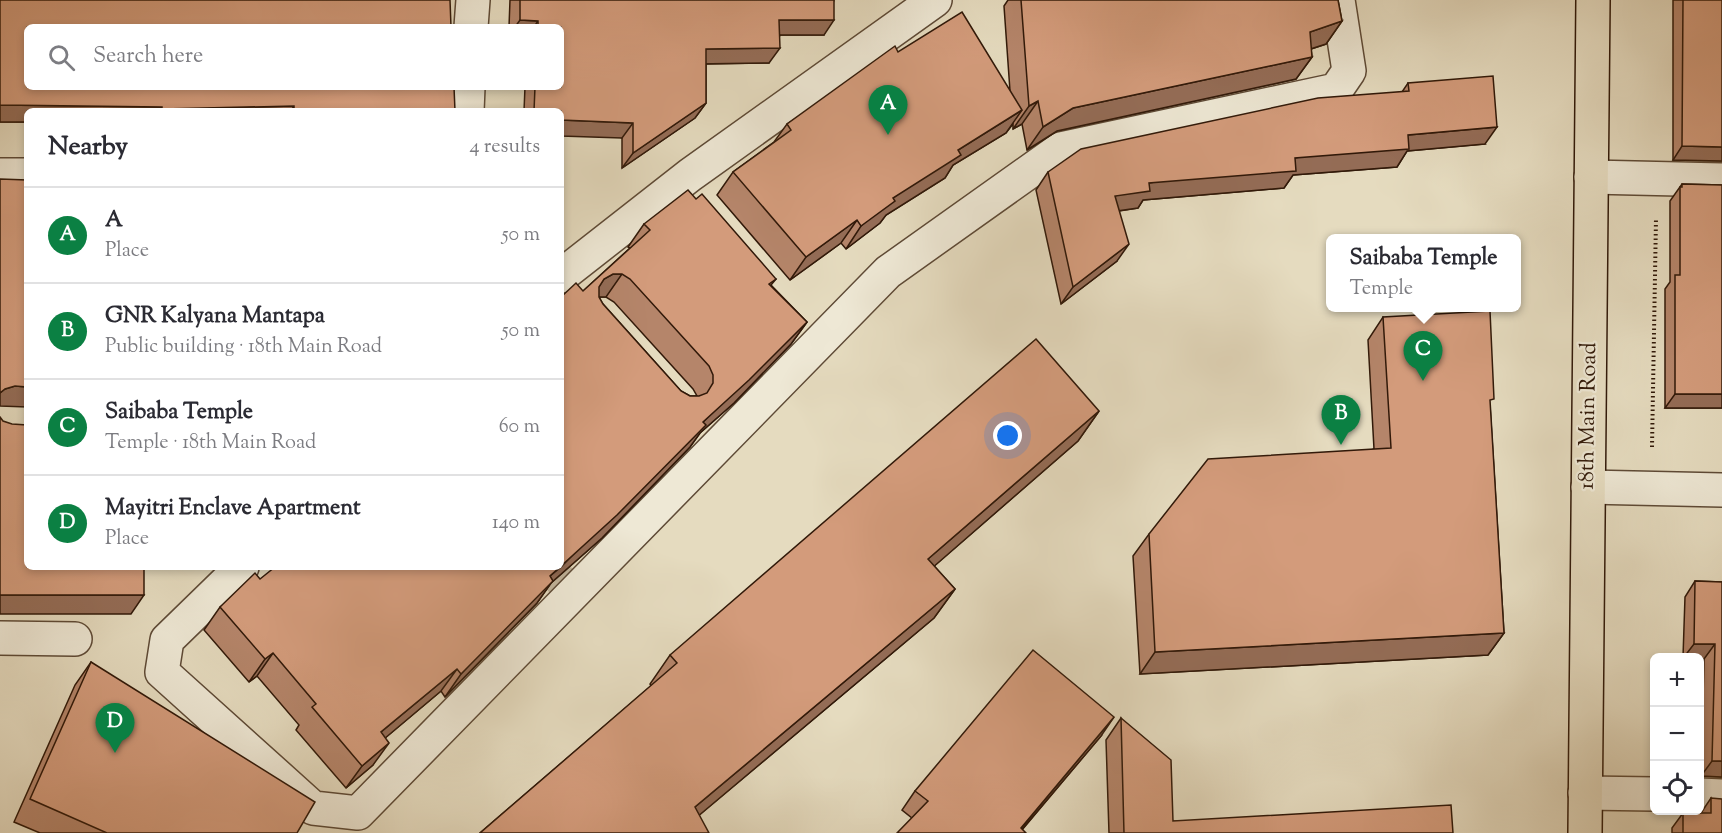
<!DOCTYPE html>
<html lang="en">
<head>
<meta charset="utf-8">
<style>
	:root { --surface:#fff; --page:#f7f7f7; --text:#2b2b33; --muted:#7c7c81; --line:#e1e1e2; --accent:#0b8043 }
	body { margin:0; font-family:"Sorts Mill Goudy",serif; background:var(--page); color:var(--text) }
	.controls { position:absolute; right:18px; bottom:18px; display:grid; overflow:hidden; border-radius:9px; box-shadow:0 3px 9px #0003 }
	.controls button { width:54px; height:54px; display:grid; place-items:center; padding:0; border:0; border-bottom:2px solid var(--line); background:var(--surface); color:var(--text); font:30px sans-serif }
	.you { position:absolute; left:1008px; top:436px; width:21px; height:21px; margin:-15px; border:4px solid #fff; border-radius:50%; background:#1a73e8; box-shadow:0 0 0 9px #1a73e833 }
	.badge { display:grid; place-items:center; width:39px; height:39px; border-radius:50%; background:var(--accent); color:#fff; font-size:20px; font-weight:700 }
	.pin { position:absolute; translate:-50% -50px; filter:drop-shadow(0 2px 3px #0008) }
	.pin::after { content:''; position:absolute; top:32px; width:21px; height:18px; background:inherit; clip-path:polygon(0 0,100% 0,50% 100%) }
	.popup { position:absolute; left:1326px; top:234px; width:195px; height:78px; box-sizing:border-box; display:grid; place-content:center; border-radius:9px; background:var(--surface); filter:drop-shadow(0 2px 4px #0005); font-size:20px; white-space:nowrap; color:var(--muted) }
	.popup b { font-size:22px; color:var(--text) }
	.popup::after { content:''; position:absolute; left:50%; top:100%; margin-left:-12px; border:12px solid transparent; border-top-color:var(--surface) }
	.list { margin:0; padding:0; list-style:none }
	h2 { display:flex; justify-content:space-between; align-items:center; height:78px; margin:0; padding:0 24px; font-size:26px }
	h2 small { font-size:20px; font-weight:400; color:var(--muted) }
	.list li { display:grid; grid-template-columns:39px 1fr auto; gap:18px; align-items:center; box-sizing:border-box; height:96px; padding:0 24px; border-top:2px solid var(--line) }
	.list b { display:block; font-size:22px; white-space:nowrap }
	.list p { margin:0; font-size:20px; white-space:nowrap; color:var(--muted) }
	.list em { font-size:20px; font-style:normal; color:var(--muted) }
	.icon { flex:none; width:33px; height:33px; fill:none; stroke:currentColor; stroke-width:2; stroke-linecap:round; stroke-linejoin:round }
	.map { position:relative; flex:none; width:1722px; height:833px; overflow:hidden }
	.search { position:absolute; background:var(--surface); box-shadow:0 3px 9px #0003; left:24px; top:24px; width:540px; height:66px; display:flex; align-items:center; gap:15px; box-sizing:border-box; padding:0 21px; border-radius:9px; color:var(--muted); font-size:22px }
	.panel { position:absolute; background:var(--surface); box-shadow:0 3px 9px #0003; left:24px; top:108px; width:540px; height:462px; border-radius:9px }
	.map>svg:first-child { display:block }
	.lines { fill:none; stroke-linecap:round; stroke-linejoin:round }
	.minor-tunnel { stroke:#c1b49b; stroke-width:33; stroke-dasharray:33 16; stroke-linecap:butt }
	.minor-casing { stroke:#5e4a36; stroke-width:36 }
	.major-casing { stroke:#311909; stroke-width:36 }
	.path { stroke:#311909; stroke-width:4; stroke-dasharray:1.5 3; stroke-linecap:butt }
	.minor { stroke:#eee8d5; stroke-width:33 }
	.major { stroke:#e5dbbf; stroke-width:33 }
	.wall { fill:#b5856a; stroke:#311909; stroke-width:1.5; fill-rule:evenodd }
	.shaded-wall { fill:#946c56; stroke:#311909; stroke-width:1.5 }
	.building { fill:#d39b7b; stroke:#311909; stroke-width:1.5; fill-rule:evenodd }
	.labels { text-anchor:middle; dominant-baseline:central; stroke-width:4.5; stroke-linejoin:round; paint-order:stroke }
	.street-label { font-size:22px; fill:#311909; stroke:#eee8d5 }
</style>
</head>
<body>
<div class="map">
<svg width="1722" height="833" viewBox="0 0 1722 833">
	<rect width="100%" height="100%" fill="#e5dbbf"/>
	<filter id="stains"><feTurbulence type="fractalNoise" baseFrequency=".00333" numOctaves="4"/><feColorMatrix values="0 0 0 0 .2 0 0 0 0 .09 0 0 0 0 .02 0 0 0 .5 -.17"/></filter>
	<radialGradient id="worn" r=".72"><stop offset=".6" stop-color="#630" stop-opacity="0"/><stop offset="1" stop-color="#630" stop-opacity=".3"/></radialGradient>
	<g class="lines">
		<polyline class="minor-tunnel" points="547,567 574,593"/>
		<g class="minor-casing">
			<g id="minor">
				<polyline points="471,27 473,0"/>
				<polyline points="467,111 468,87"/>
				<polyline points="0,175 27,175"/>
				<polyline points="1591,177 1722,180"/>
				<polyline points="561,276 690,175 935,0"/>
				<polyline points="1588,487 1722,490"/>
				<polyline points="242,567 167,640 162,672 313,808 358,813 888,272 1061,149 1336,90 1349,71 1338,0"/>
				<polyline points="0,638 75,639"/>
				<polyline points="1585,793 1654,794"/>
				<polyline points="1700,795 1722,796"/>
			</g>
		</g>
		<g class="major-casing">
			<polyline id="major" points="1585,833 1593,0"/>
		</g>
		<polyline class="path" points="1652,447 1656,218"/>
		<use href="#minor" class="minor"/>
		<use href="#major" class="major"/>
	</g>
	<g class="wall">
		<polygon points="0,0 455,111 27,111 27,122 0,122"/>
		<polygon points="510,0 834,0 824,35 780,35 769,63 706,64 706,103 695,118 622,168 622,138 561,111 524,111 525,87 561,87 561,27 509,27"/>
		<polygon points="1008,0 1338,0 1342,21 1326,44 1311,49 1312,57 1296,79 1057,131 1027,150 1022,124 1013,129 1013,124 1006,133 953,165 945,178 886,215 880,223 846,249 841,243 790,280 717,195 733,172 774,142 787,124 898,52 1010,91 1004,6"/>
		<polygon points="1673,0 1722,0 1722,161 1673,160"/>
		<polygon points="1408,83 1485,144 1407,151 1397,167 1293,175 1284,188 1143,200 1138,208 1119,211 1117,261 1061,304 1036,190 1048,172 1402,92"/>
		<polygon points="1682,184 1722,185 1722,408 1665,408 1665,289 1670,282 1670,201"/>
		<path d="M 644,224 L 776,279 L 771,285 L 807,322 L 791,344 L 734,403 L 700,433 L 690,447 L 602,538 L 551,583 L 537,603 L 448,694 L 445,697 L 441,691 L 385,738 L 373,765 L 346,788 L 296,730 L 299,725 L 257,676 L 249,682 L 204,630 L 220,607 L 260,579 L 561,567 L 583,291 L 630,248 L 628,247 ZM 599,297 L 606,297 L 614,302 L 693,389 L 697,396 L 690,396 L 681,391 L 603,304 Z"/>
		<polygon points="1383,317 1490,405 1504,633 1488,655 1140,674 1133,556 1149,534 1374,449 1368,340"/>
		<polygon points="1099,411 1078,441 934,566 955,589 934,618 699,815 480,833 651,686 650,684 670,655"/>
		<polygon points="1695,581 1722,582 1722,777 1701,776 1704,659 1700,659 1700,657 1683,657 1685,597"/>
		<polygon points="91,662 297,833 40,833 14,822 75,685"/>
		<polygon points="1121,718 1173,821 1453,833 1109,833 1106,740"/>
		<polygon points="1101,736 1022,830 912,818 902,810 915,791"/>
		<polygon points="1711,798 1722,833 1672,833 1672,828 1683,813 1701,813"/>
	</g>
	<g class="shaded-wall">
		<polygon points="520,20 538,21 534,27 515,27"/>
		<polygon points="779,20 834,20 824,35 769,35"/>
		<polygon points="1342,21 1326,44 1295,54 1310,32"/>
		<polygon points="780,48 769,63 695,64 706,49"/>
		<polygon points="1312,57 1296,79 1057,131 1027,150 1043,127 1073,108"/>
		<polygon points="1038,101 1022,124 1013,129 1029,106"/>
		<polygon points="706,103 695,118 622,168 633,153"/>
		<polygon points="0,105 162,107 159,111 27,111 27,122 0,122"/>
		<polygon points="294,106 291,111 160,111 162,109"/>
		<polygon points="1022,110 1006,133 953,165 945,178 886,215 880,223 846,249 861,226 893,198 958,150"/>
		<polygon points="561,120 633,123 622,138 561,136"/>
		<polygon points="1497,127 1485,144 1407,151 1397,167 1293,175 1284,188 1143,200 1138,208 1103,213 1115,196 1149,183 1295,158 1408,135"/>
		<polygon points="1682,146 1722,147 1722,161 1673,160"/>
		<polygon points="857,220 841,243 790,280 806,257"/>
		<polygon points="1129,244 1117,261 1061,304 1073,287"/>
		<polygon points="613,274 622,274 606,297 598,297 588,302 604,279"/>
		<polygon points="807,322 791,344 734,403 700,433 690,447 602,538 551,583 537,603 445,697 461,674 550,576 561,567 703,422"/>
		<polygon points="15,386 27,387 27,407 0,406 0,393 5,389"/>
		<polygon points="1675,394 1722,394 1722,408 1665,408"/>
		<polygon points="1099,411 1078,441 908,589 928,559"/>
		<polygon points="955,589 934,618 678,833 695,807"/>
		<polygon points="0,595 144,595 131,614 0,614"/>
		<polygon points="1504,633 1488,655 1140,674 1155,652"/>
		<polygon points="1694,644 1715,644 1704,659 1700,659 1700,657 1684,657"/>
		<polygon points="273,653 257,676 249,682 265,659"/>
		<polygon points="457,669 441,691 365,755 381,732"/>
		<polygon points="1114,717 1101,736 1019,833 1017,833"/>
		<polygon points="389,743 373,765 346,788 362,766"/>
		<polygon points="1712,761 1722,761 1722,777 1701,776"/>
	</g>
	<g class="building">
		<polygon points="0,0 450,0 451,27 27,27 27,87 454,87 455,111 294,111 294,106 162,109 162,107 0,105"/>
		<polygon points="520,0 834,0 834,20 779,20 780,48 706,49 706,103 633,153 633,123 561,120 561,111 534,111 535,87 561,87 561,27 538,27 538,21 520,20"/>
		<polygon points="1021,0 1338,0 1342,21 1310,32 1312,57 1073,108 1043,127 1038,101 1029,106"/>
		<polygon points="1683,0 1722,0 1722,147 1682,146"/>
		<polygon points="962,12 1022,110 958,150 961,155 893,198 895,201 861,226 857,220 806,257 733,172 791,130 787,124 895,46 898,52"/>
		<polygon points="1493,76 1497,127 1408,135 1409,149 1295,158 1296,171 1149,183 1150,191 1115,196 1129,244 1073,287 1048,172 1081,149 1318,98 1409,91 1408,83"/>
		<polygon points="0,179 27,180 27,387 15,386 5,389 0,393"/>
		<polygon points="1682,184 1722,185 1722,394 1675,394 1675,275 1680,275 1680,187 1682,187"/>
		<path d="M 688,190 L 696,199 L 702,194 L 776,279 L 769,284 L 807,322 L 749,380 L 703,422 L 706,425 L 617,515 L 561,566 L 561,297 L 576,283 L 583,291 L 650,230 L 644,224 ZM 613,274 L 622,274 L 630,279 L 709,366 L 713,375 L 713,383 L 707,393 L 699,396 L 690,396 L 681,391 L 603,304 L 599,297 L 599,287 L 604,279 Z"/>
		<polygon points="1490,311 1494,399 1490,400 1504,633 1155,652 1149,534 1208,459 1391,448 1383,317"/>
		<polygon points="1036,339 1099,411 928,559 955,589 695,807 709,833 480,833 677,663 670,655"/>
		<polygon points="0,417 3,421 12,424 27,425 27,567 144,567 144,595 0,595"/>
		<polygon points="275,567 560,567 550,576 553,581 464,671 461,674 457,669 381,732 389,743 362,766 312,707 316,704 273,653 265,659 220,607 255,573 260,579"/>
		<polygon points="1695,581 1722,582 1722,761 1712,761 1715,644 1694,644"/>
		<polygon points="1033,650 1114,717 1021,828 1026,833 897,833 928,801 915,791"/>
		<polygon points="91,662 315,802 297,833 107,833 30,799"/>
		<polygon points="1121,718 1171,760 1173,821 1451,805 1453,833 1124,833"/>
		<polygon points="1711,798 1722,799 1722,833 1683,833 1683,813 1711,813"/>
	</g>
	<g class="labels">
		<g class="street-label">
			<text transform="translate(1589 416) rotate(-89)">18th Main Road</text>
		</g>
	</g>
	<rect width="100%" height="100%" filter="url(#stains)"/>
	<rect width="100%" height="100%" fill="url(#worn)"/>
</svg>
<div class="controls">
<button>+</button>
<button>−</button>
<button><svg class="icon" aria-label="locate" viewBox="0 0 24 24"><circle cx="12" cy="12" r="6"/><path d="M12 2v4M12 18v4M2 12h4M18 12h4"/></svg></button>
</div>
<div class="you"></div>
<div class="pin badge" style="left:888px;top:135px">A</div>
<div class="pin badge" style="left:1341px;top:445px">B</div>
<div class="pin badge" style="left:1423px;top:381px">C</div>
<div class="popup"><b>Saibaba Temple</b>Temple</div>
<div class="pin badge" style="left:115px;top:753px">D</div>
<div class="search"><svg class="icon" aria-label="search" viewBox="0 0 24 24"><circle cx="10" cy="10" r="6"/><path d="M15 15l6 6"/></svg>Search here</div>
<section class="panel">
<h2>Nearby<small>4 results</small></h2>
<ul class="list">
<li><span class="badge">A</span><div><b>A</b><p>Place</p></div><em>50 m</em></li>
<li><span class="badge">B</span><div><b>GNR Kalyana Mantapa</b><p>Public building · 18th Main Road</p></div><em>50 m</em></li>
<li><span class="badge">C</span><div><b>Saibaba Temple</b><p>Temple · 18th Main Road</p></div><em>60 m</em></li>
<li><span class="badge">D</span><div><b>Mayitri Enclave Apartment</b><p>Place</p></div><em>140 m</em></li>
</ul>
</section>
</div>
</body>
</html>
